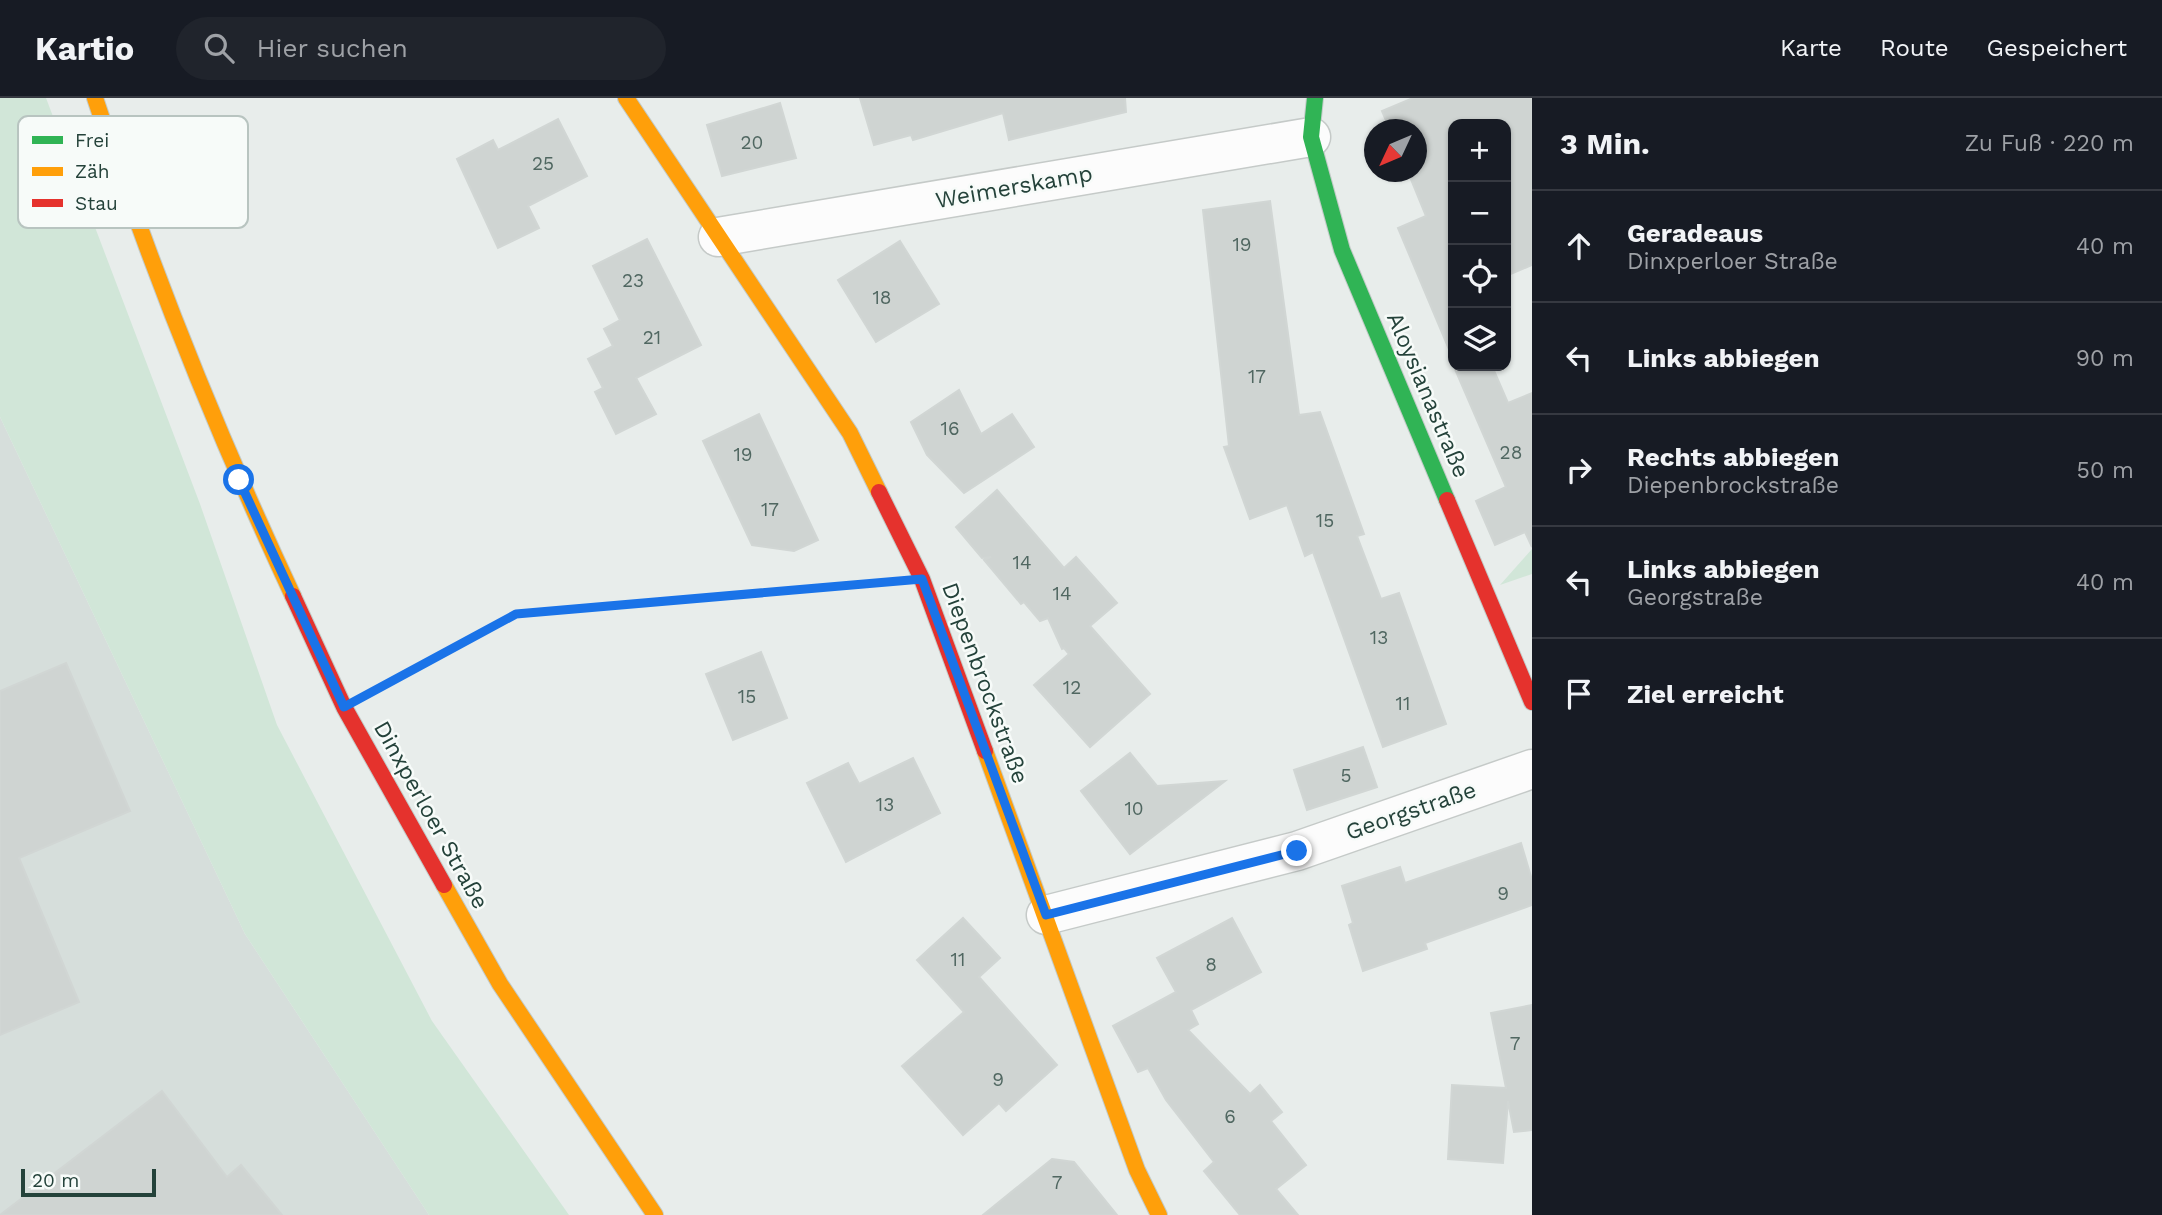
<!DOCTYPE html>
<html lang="de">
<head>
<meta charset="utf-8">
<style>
	:root { --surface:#171b24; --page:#20242c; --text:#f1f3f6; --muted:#9ea1a6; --line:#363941 }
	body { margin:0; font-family:"Work Sans",sans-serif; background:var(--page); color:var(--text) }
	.controls { position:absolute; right:21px; top:21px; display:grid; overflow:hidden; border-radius:14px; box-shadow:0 2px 5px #0004 }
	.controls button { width:63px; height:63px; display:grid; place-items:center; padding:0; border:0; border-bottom:2px solid var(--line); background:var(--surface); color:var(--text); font:35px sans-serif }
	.compass { position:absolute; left:1364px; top:21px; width:63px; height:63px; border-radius:50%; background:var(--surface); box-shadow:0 2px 5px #0004; rotate:226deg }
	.scale { position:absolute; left:21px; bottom:18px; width:135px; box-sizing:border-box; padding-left:7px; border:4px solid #24423a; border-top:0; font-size:19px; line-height:24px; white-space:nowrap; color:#24423a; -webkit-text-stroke:5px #f7fbf9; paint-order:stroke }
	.stop { position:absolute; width:21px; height:21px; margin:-16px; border:5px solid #1a73e8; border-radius:50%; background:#fff }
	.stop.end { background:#1a73e8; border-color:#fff; box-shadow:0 2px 7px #0008 }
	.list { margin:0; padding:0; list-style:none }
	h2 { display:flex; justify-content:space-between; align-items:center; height:91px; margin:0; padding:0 28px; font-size:30px }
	h2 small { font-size:23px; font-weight:400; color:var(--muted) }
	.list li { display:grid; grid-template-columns:46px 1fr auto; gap:21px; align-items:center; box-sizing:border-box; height:112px; padding:0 28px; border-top:2px solid var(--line) }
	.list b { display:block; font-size:26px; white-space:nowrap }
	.list p { margin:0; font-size:23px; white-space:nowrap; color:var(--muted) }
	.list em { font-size:23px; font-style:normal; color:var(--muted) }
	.icon { flex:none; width:38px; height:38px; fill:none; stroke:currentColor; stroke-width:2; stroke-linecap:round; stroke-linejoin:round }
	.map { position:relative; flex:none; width:1532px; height:1117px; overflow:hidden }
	header { display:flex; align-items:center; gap:42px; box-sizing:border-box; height:98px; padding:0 35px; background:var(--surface); border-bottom:2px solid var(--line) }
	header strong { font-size:33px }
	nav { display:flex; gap:38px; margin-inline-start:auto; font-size:24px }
	.search { width:490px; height:63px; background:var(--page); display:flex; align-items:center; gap:18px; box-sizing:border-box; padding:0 24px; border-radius:38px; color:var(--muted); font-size:26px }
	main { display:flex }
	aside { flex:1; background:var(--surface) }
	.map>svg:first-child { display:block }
	.built { fill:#d6dedb }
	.green { fill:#d1e6d8 }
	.building { fill:#cfd4d2; stroke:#d1d6d4; stroke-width:2 }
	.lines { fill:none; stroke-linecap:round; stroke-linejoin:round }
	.street-casing { stroke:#c5cac8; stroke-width:41 }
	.fast-casing { stroke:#c3cbc8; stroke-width:18 }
	.slow-casing { stroke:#c3cbc8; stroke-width:18 }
	.jam-casing { stroke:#c3cbc8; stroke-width:18 }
	.path { stroke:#c3ccca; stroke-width:4.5; stroke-dasharray:3.5 5; stroke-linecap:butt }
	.street { stroke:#fcfcfc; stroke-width:38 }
	.fast { stroke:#30b455; stroke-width:16 }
	.slow { stroke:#ff9f0a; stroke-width:16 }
	.jam { stroke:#e5322d; stroke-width:16 }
	.route { stroke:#1a73e8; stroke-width:9 }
	.labels { text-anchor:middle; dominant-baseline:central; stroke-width:5; stroke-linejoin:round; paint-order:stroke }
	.number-label { font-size:19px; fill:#506761 }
	.street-label { font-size:23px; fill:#24423a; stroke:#f7fbf9 }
	.key { fill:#f7fbf9; stroke:#b8c4c0; stroke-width:2 }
	.key-label { font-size:19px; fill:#24423a }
</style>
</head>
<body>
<header>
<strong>Kartio</strong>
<div class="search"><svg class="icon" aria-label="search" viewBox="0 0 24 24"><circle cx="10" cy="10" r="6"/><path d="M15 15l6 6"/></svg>Hier suchen</div>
<nav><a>Karte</a><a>Route</a><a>Gespeichert</a></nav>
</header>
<main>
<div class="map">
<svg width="1532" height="1117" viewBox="0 0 1532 1117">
	<rect width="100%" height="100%" fill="#e8edeb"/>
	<polygon class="built" points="0,319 245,836 429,1117 0,1117"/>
	<g class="green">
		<polygon points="0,0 46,0 200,406 277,627 432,923 569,1117 429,1117 245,836 0,319"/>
		<polygon points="1532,451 1532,476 1500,487"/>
	</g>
	<g class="building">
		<polygon points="860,0 1125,0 1126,14 1009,42 1003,15 913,42 911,37 874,47"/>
		<polygon points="1413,0 1532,0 1532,167 1506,178 1506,26 1453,26 1451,256 1398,130 1426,118 1408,74 1417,74 1417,32 1390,32 1382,13"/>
		<polygon points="780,5 796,60 722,78 707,27"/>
		<polygon points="558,21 587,78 528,108 539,130 498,150 457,61 493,42 498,52"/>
		<polygon points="1270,103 1299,317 1320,314 1364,436 1357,438 1381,501 1399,495 1446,626 1383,649 1313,454 1305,458 1287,407 1250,421 1224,349 1229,348 1203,112"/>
		<polygon points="647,141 701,247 636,280 656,316 616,336 595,294 603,290 588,261 613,248 604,231 620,222 593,168"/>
		<polygon points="900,143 939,206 876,244 838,182"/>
		<polygon points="1464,268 1492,268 1508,305 1532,295 1532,449 1525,434 1495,447 1476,403 1506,389 1455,271"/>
		<polygon points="959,292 981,336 1012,316 1034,349 964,395 927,357 911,324"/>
		<polygon points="759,316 818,442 794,453 752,447 703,343"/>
		<polygon points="997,392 1064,470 1076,459 1117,505 1090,528 1150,596 1090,649 1034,587 1069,556 1064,550 1062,551 1048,520 1040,523 1024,504 1021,506 984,462 991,459 982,460 956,429"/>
		<polygon points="761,554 787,620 733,642 706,576"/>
		<polygon points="66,565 130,713 19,760 79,904 0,937 0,593"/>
		<polygon points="1363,649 1377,689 1307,712 1294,672"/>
		<polygon points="1130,655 1157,688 1225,683 1130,756 1081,693"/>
		<polygon points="913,660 940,715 846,764 807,685 848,665 859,686"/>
		<polygon points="1521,745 1532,782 1532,807 1425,845 1427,851 1363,873 1349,827 1353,825 1342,788 1400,769 1405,785"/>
		<polygon points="963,820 1000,860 979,879 1057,967 1006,1013 999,1005 963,1037 902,968 964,914 917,862"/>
		<polygon points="1232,820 1261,874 1191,912 1198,926 1188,932 1250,996 1260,987 1282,1014 1271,1023 1306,1067 1276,1091 1298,1117 1240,1117 1204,1073 1214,1064 1166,1002 1148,970 1138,974 1113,928 1176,894 1157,860"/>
		<polygon points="1532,907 1532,1032 1514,1034 1508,1003 1503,1065 1448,1061 1452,987 1506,990 1491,915"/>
		<polygon points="162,993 227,1079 241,1067 282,1117 0,1117"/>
		<polygon points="1052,1061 1074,1064 1117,1117 983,1117"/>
	</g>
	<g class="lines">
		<g class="street-casing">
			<g id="street">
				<polyline points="718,139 1311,39"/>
				<polyline points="1046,817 1297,753 1532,671"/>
			</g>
		</g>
		<g class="fast-casing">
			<polyline id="fast" points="1315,0 1311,39 1342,152 1447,402"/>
		</g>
		<g class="slow-casing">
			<g id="slow">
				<path d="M 95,0 C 151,171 217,335 293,498"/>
				<polyline points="626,0 850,335 879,394"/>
				<polyline points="985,653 1137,1072 1159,1117"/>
				<polyline points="444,787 500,886 655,1117"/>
			</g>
		</g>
		<g class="jam-casing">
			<g id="jam">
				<polyline points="879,394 922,481 985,653"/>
				<polyline points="1447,402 1532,604"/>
				<polyline points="293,498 344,609 444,787"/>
			</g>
		</g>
		<polyline class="path" points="380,590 516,516 876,485"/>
		<use href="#street" class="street"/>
		<use href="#fast" class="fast"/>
		<use href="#slow" class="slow"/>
		<use href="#jam" class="jam"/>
	</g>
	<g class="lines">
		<polyline class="route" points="239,382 344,609 516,516 922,481 1046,817 1297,753"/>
	</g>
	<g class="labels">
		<g class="number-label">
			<text x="752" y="44">20</text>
			<text x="543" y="65">25</text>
			<text x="1242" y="146">19</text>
			<text x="633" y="182">23</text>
			<text x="882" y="199">18</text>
			<text x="652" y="239">21</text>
			<text x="1257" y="278">17</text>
			<text x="950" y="330">16</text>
			<text x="1511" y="354">28</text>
			<text x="743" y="356">19</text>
			<text x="770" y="411">17</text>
			<text x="1325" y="422">15</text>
			<text x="1022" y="464">14</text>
			<text x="1062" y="495">14</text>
			<text x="1379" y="539">13</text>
			<text x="1072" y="589">12</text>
			<text x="747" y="598">15</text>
			<text x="1403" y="605">11</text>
			<text x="1346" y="677">5</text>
			<text x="885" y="706">13</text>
			<text x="1134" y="710">10</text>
			<text x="1503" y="795">9</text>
			<text x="958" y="861">11</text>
			<text x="1211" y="866">8</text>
			<text x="1515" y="945">7</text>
			<text x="998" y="981">9</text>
			<text x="1230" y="1018">6</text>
			<text x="1057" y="1084">7</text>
		</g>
		<g class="street-label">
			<text transform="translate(1014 89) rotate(-10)">Weimerskamp</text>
			<text transform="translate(1428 297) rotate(67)">Aloysianastraße</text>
			<text transform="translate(985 585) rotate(70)">Diepenbrockstraße</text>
			<text transform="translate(1411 713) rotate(-19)">Georgstraße</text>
			<text transform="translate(431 717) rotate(61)">Dinxperloer Straße</text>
		</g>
	</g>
	<rect x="18" y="18" width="230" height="112" rx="10" class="key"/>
	<rect x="32" y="38" width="31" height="8" fill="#30b455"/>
	<rect x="32" y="69" width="31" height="9" fill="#ff9f0a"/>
	<rect x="32" y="101" width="31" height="8" fill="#e5322d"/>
	<g class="key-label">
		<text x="75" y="49">Frei</text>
		<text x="75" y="80">Zäh</text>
		<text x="75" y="112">Stau</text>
	</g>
</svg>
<div class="controls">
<button>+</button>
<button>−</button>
<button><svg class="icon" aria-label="locate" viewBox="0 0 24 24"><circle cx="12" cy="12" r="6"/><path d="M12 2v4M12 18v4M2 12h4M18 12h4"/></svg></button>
<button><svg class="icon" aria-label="layers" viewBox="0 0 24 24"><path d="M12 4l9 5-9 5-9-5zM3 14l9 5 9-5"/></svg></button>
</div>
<svg class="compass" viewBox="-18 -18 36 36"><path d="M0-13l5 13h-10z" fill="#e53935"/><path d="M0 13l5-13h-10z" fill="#9ea1a6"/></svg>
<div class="scale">20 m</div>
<div class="stop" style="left:239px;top:382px"></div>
<div class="stop end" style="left:1297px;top:753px"></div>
</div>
<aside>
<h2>3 Min.<small>Zu Fuß · 220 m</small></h2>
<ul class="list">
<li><svg class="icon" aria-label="ahead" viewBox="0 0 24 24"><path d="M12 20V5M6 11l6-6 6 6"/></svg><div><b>Geradeaus</b><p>Dinxperloer Straße</p></div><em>40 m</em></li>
<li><svg class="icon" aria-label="left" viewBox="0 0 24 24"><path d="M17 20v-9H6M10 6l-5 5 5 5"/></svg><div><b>Links abbiegen</b></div><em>90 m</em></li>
<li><svg class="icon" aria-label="right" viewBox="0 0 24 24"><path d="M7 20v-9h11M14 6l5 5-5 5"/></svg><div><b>Rechts abbiegen</b><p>Diepenbrockstraße</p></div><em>50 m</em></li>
<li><svg class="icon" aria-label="left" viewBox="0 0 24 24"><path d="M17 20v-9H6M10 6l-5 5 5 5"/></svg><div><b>Links abbiegen</b><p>Georgstraße</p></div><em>40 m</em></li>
<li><svg class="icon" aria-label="arrive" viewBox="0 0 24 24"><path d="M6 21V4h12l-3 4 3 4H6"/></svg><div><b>Ziel erreicht</b></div></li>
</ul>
</aside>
</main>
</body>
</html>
